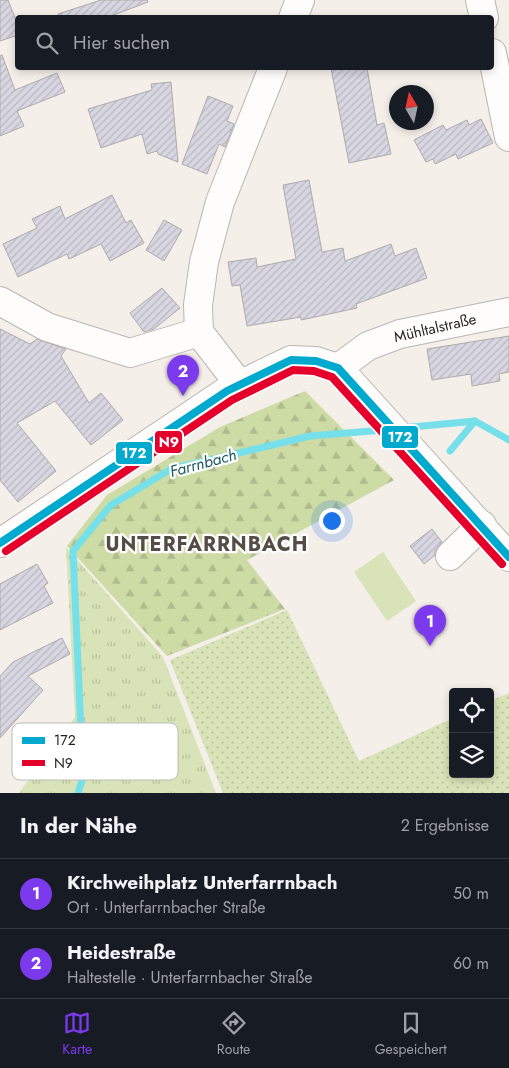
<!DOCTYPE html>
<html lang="de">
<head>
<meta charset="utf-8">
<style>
	:root { --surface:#171b24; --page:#242831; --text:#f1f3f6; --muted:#9ea1a6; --line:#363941; --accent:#7c3aed }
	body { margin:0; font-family:Jost,sans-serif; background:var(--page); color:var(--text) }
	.controls { position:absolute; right:15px; bottom:15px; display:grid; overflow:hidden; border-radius:5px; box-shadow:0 2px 8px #0003 }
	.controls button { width:45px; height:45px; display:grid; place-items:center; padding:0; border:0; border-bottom:1px solid var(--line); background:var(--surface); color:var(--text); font:25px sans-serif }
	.compass { position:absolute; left:389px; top:85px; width:45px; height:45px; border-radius:50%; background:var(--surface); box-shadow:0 2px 8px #0003; rotate:351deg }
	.you { position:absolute; left:331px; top:520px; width:18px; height:18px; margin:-12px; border:4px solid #fff; border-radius:50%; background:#1a73e8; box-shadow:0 0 0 8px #1a73e833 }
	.badge { display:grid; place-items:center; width:32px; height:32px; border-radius:50%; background:var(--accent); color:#fff; font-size:16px; font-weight:700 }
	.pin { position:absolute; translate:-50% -41px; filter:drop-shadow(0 1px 2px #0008) }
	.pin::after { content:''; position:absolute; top:26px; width:18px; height:15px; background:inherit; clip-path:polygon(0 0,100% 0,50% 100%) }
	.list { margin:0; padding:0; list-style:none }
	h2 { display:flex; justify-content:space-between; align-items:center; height:65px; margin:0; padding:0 20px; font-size:21px }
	h2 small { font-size:16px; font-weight:400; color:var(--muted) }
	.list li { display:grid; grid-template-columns:32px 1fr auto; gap:15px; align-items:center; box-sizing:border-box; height:70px; padding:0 20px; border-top:1px solid var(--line) }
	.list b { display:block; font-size:19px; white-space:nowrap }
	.list p { margin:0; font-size:16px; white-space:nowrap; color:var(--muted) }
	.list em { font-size:16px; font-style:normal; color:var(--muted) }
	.icon { flex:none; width:28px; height:28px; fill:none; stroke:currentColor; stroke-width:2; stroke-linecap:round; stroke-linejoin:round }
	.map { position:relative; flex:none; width:509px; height:793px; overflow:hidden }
	.search { position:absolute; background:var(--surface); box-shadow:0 2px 8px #0003; left:15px; right:15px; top:15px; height:55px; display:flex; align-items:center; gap:12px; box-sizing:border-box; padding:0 18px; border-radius:5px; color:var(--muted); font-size:19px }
	.sheet { height:205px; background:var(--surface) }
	nav { display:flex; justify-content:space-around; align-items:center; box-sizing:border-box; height:70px; border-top:1px solid var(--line); background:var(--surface); font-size:14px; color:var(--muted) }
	nav a { display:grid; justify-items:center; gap:2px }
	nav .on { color:var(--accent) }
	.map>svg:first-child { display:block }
	.grass { fill:url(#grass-tufts) }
	.forest { fill:url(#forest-firs) }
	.park { fill:url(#park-dots) }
	.pitch { fill:#d8e3b7 }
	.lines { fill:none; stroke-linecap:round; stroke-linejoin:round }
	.stream { stroke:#76e0ea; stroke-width:7 }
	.building { fill:url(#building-hatch); stroke:#aeabaa }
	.minor-casing { stroke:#bab5b2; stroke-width:30 }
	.minor { stroke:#fefdfc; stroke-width:28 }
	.bus-1-casing { stroke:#fff; stroke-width:11 }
	.bus-2-casing { stroke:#fff; stroke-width:11 }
	.bus-1 { stroke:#00a9ce; stroke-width:8 }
	.bus-2 { stroke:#e4002b; stroke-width:8 }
	.labels { text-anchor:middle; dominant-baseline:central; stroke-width:4.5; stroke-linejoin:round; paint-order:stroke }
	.street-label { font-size:15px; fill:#211e1b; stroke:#fff }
	.water-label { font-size:16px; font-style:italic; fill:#19585f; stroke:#fff }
	.district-label { font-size:20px; font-weight:bold; letter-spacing:1px; fill:#554c45; stroke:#fff }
	.key { fill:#fff; stroke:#bcbcbb; stroke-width:1 }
	.key-label { font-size:14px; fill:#211e1b }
	.line-badge { stroke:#fff; stroke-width:2 }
	.badge-label { font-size:14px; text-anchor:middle; font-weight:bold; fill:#fff }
</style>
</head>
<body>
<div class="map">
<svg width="509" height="793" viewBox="0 0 509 793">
	<defs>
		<pattern id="grass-tufts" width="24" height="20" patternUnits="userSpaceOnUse" patternTransform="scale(1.25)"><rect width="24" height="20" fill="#d8e3b7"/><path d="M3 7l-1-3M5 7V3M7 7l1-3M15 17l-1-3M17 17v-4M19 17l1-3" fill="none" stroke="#b9c29d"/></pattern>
		<pattern id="forest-firs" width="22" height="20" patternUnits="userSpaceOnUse" patternTransform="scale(1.25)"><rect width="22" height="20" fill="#cddba4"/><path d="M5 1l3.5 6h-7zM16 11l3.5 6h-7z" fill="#b0bc8d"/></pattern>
		<pattern id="park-dots" width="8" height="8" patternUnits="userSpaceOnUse" patternTransform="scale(1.25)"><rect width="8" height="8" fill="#d8e3b7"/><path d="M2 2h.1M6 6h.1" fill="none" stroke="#b9c29d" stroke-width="1.8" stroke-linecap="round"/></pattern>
		<pattern id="building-hatch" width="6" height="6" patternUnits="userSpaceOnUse" patternTransform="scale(1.25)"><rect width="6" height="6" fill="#d8d6e1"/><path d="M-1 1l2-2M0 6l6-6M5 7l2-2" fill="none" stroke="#b9b7c0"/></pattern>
	</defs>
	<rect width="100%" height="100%" fill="#f5efea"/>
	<polygon class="grass" points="66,547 163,657 216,793 19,793 75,717"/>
	<polygon class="forest" points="305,391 394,480 247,560 285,609 167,656 67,546 107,495 220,427"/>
	<polygon class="park" points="287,610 359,761 453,718 453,774 490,774 490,701 509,693 509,793 223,793 170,660"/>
	<polygon class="pitch" points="383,552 416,601 387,621 354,572"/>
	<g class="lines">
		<g class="stream">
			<polyline points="402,428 475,421 509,440"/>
			<polyline points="450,451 475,421"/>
			<polyline points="78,793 83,777 73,551 111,505 171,469 310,436 384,430"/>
		</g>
	</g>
	<g class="building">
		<polygon points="0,0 8,0 18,25 18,35 0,41"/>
		<polygon points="101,0 147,0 148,2 106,18 59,18 58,14"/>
		<polygon points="2,55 15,90 57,73 65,92 17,111 24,126 0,136 0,56"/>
		<polygon points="331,68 367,68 377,125 384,123 391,154 349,163"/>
		<polygon points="171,82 178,162 158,154 157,151 147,154 142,134 101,148 88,109 152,90 151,84"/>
		<polygon points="208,96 233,106 227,121 234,124 225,147 219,144 207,174 182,164"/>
		<polygon points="481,119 493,143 458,159 456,154 435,164 433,159 426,162 414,140 443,125 446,130 467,120 469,125"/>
		<polygon points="309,180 322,252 343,248 345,261 391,244 395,256 416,248 427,278 356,304 357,308 301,320 301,317 247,326 240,285 232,286 228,262 256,258 257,267 296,259 283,185"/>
		<polygon points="112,195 126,223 131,220 144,243 110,261 101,244 69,259 67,254 18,277 3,244 37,228 32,219 60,206 65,219"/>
		<polygon points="164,220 182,230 164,261 146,250"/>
		<polygon points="162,288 180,308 154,329 144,332 130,313"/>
		<polygon points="0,329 30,344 37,339 66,349 61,356 89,403 101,393 123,420 91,445 55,401 17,423 56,471 18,502 0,480"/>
		<polygon points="509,336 509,372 499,374 500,381 472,386 471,374 432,380 427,349"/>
		<polygon points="432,529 442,542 435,551 435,555 424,564 410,546"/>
		<polygon points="37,564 48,583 44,586 53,603 0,630 0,584"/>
		<polygon points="62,638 70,654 28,676 43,690 0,738 0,676 13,662"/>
	</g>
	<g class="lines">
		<g class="minor-casing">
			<g id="minor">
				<polyline points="480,0 484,18"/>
				<polyline points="293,18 300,0"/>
				<polyline points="492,53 509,137"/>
				<polyline points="0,301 47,327 130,353 199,332"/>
				<polyline points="338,368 368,346 400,334 509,312"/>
				<polyline points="239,384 199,332 198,305 204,262 220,202 273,68"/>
				<polyline points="0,543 227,391 291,360 316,361 338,368 509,557"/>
				<polyline points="450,556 482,525"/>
			</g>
		</g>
		<use href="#minor" class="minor"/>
		<g class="bus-1-casing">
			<polyline id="bus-1" points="0,543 227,391 291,360 316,361 338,368 509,557"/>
		</g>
		<g class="bus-2-casing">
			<polyline id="bus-2" points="6,551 232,400 293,370 314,371 332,377 502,564"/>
		</g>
		<use href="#bus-1" class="bus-1"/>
		<use href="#bus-2" class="bus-2"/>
	</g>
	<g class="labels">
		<g class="street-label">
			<text transform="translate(435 328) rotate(-13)">Mühltalstraße</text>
		</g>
		<g class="water-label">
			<text transform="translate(203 463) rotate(-15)">Farrnbach</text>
		</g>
		<g class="district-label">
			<text x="207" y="544">UNTERFARRNBACH</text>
		</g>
	</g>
	<rect x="12" y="723" width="166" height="57" rx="8" class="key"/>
	<rect x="22" y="737" width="23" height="7" fill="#00a9ce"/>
	<rect x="22" y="760" width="23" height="6" fill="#e4002b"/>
	<g class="key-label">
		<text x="54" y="745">172</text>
		<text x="54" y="768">N9</text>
	</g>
	<g class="line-badge">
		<rect x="381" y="425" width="38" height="24" rx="5" fill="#00a9ce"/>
		<rect x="154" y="430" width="29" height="24" rx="5" fill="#e4002b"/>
		<rect x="115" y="441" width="38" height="24" rx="5" fill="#00a9ce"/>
	</g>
	<g class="badge-label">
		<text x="400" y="442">172</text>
		<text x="169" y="447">N9</text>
		<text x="134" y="458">172</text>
	</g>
</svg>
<div class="controls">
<button><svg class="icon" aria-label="locate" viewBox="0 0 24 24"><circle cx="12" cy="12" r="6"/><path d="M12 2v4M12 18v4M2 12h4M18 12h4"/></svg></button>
<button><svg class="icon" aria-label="layers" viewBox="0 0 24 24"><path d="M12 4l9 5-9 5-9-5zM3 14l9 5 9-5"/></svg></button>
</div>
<svg class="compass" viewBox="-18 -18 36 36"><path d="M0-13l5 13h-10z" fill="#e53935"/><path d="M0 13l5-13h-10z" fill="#9ea1a6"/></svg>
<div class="you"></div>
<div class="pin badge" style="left:430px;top:646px">1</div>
<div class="pin badge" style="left:183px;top:396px">2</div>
<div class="search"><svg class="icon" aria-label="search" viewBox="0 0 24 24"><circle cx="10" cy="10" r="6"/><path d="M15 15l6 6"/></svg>Hier suchen</div>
</div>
<section class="sheet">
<h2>In der Nähe<small>2 Ergebnisse</small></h2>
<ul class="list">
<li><span class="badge">1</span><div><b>Kirchweihplatz Unterfarrnbach</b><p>Ort · Unterfarrnbacher Straße</p></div><em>50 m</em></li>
<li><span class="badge">2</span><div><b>Heidestraße</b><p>Haltestelle · Unterfarrnbacher Straße</p></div><em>60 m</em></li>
</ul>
</section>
<nav>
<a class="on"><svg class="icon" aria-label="map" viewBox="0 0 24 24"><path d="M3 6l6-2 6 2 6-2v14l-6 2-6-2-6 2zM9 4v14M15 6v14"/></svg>Karte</a>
<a><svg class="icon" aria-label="directions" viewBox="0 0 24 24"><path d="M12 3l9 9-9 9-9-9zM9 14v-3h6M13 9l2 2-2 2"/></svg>Route</a>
<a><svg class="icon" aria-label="saved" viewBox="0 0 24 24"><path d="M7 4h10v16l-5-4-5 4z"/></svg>Gespeichert</a>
</nav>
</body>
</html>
